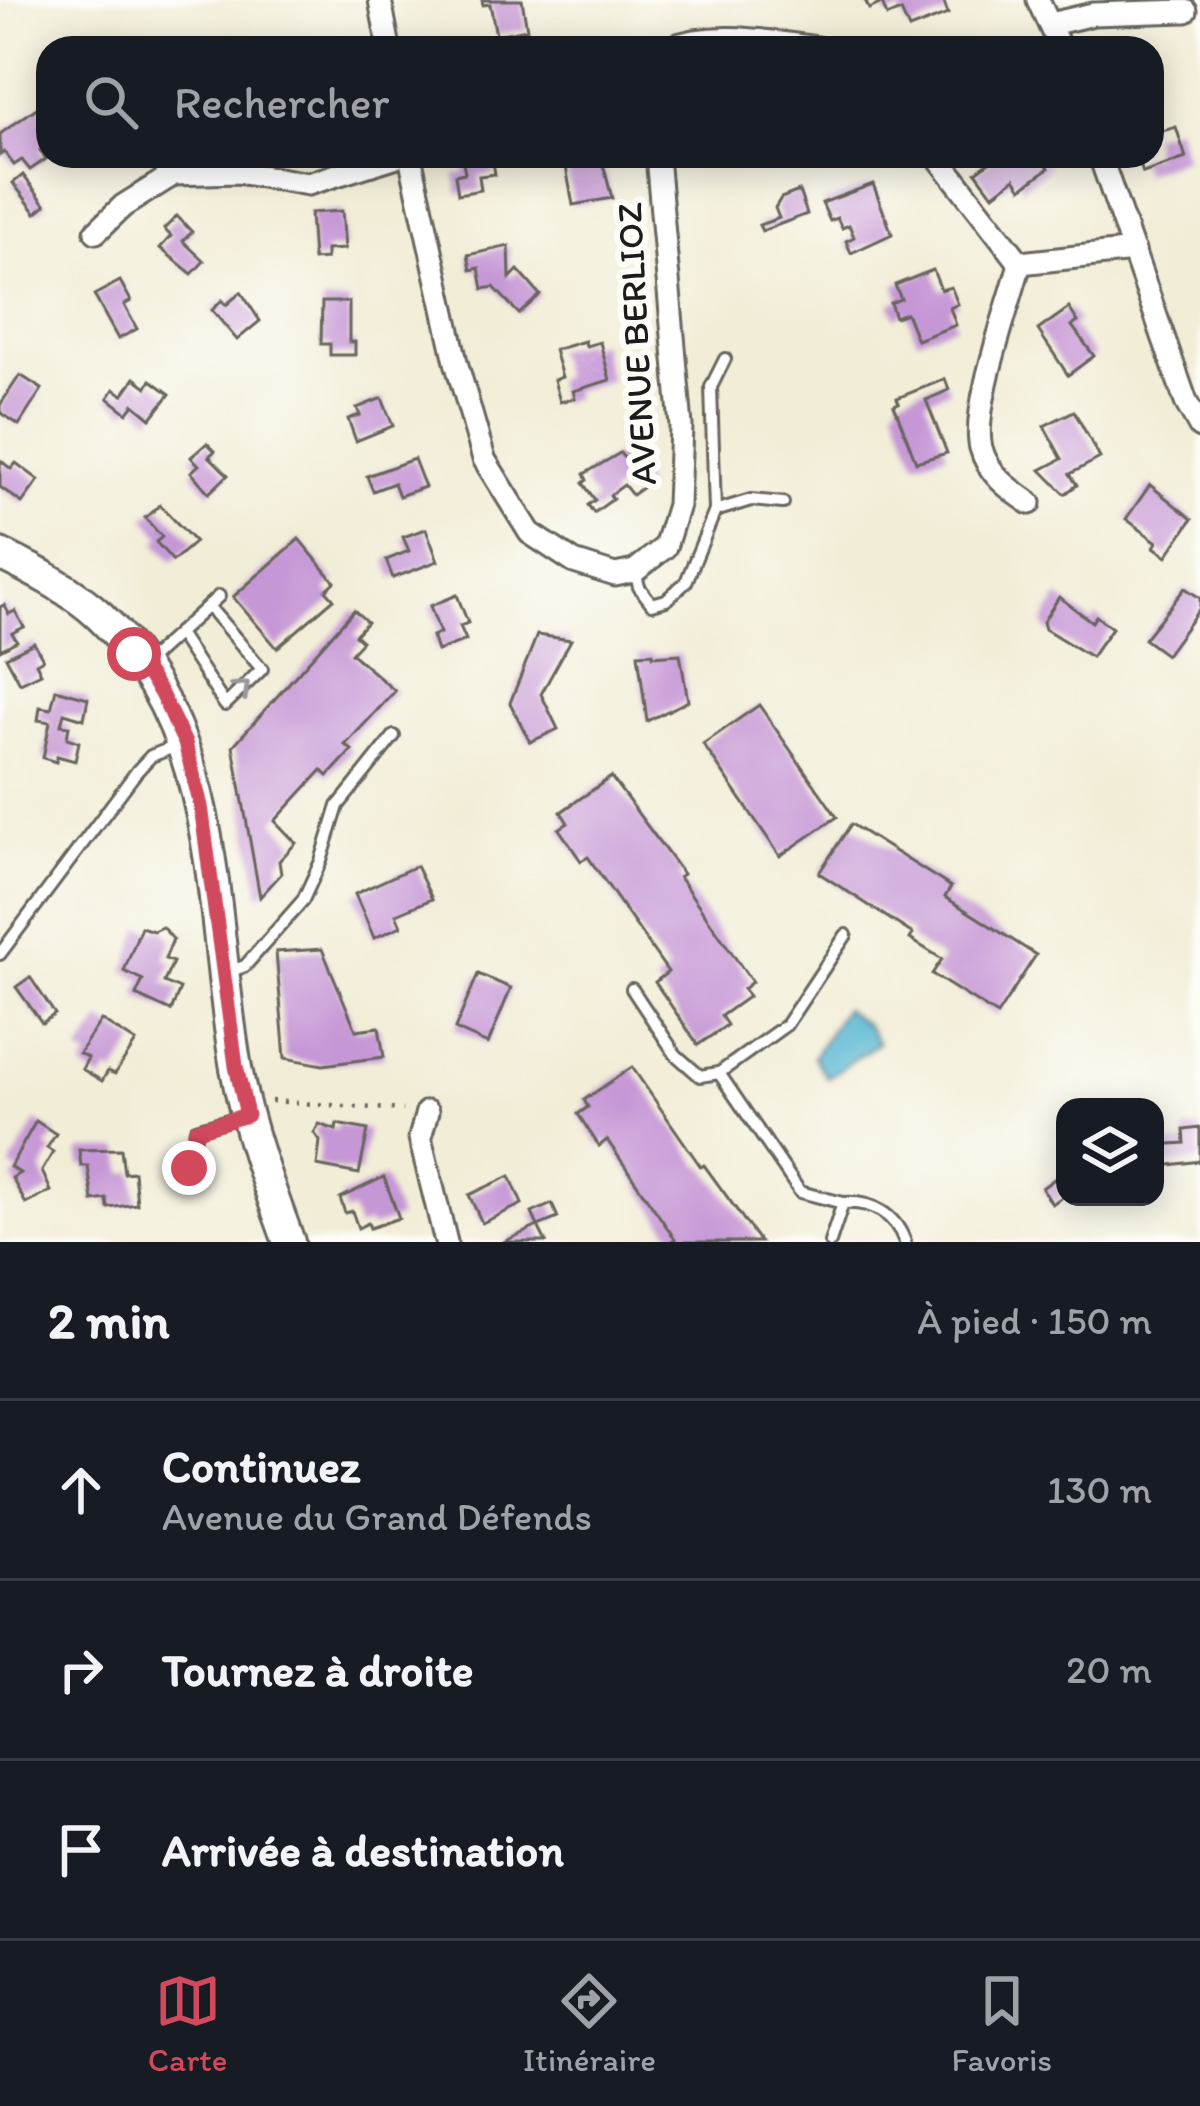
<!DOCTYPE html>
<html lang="fr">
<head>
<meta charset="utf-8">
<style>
	:root { --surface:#171b24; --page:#20242c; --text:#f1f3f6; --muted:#9ea1a6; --line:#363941; --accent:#d1495b }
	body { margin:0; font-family:Itim,sans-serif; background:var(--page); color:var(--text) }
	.controls { position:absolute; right:36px; bottom:36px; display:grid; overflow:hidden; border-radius:24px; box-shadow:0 6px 30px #0003 }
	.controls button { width:108px; height:108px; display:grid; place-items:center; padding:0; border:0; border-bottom:3px solid var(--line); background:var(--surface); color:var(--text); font:60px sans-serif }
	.stop { position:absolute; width:36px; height:36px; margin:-27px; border:9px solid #d1495b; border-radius:50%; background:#fff }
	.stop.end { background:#d1495b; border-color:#fff; box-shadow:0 3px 12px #0008 }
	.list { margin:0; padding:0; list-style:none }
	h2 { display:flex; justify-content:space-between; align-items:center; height:156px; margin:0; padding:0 48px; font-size:51px }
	h2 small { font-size:39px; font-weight:400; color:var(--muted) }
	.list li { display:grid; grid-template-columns:78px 1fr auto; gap:36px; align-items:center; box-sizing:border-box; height:180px; padding:0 48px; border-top:3px solid var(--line) }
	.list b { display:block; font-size:45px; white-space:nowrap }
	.list p { margin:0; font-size:39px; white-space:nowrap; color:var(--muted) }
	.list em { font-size:39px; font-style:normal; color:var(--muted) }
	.icon { flex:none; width:66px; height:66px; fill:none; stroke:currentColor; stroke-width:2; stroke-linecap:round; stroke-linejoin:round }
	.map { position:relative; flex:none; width:1200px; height:1242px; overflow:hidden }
	.search { position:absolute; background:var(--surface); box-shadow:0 6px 30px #0003; left:36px; right:36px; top:36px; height:132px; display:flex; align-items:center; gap:30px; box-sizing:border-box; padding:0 42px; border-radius:36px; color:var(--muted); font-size:45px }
	.sheet { height:696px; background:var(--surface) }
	nav { display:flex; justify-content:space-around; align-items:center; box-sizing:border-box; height:168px; border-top:3px solid var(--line); background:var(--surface); font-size:33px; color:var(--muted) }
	nav a { display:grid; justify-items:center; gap:6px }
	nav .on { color:var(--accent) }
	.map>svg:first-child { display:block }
	.water { fill:#54b6d3; stroke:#386978; stroke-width:3 }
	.building { fill:#c697d6 }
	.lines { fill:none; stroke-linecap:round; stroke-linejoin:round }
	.lane-casing { stroke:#67655d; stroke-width:16 }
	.street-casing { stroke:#67655d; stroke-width:27 }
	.secondary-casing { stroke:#67655d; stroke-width:36 }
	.path { stroke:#67655d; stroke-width:4.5; stroke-dasharray:3 9; stroke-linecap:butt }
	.lane { stroke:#fff; stroke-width:10 }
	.street { stroke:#fff; stroke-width:21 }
	.secondary { stroke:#fff; stroke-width:30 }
	.oneway { stroke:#999 }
	.route { stroke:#d1495b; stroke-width:15 }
	.labels { text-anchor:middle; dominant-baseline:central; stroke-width:12; stroke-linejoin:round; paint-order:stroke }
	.street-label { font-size:36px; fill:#1c1c1c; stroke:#fdfcf7 }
</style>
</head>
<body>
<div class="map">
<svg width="1200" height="1242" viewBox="0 0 1200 1242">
	<rect width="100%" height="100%" fill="#fdfcf7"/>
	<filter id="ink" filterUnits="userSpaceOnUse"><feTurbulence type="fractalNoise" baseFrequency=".00833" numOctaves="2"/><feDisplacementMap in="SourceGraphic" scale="24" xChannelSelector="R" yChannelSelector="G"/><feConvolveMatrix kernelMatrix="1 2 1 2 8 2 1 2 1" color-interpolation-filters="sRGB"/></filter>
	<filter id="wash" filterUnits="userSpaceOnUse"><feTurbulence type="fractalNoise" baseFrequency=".004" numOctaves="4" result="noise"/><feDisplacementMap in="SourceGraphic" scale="48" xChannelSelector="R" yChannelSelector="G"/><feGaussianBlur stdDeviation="2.7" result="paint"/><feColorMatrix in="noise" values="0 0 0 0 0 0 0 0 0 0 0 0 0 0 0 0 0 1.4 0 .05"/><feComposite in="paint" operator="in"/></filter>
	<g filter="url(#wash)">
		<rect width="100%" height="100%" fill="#f2edd7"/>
		<polygon class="water" points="844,1009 866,1025 878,1043 827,1078 813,1057"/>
		<g id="blocks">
			<g class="building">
				<polygon points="482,0 522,0 527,29 496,35 490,4 483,5"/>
				<polygon points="865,0 943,0 948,14 909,29 901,11 887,16 882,3 869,9"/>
				<polygon points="48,100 48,144 40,150 46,159 30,170 22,160 14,165 4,152 0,155 0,134"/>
				<polygon points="1176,127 1186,158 1143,173 1137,156 1152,156 1152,134"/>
				<polygon points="462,156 492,156 495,174 479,176 481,190 458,194 455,175 465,173"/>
				<polygon points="564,156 601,156 612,198 573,205"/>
				<polygon points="997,156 1041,156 1049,168 1022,188 1015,178 993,195 976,172"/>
				<polygon points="23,175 46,205 36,213 13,183"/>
				<polygon points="873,184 892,234 851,253 846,241 854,237 849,225 842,228 837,218 830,221 822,203"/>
				<polygon points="799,191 807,214 762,231 759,225 779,218 775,208 781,198"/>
				<polygon points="342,211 345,249 326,250 326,259 313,260 310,213"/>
				<polygon points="177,216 192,232 183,241 204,261 192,274 160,248 171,236 164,229"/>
				<polygon points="509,246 510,278 518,270 540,295 519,314 494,287 483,289 479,268 471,270 468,255"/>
				<polygon points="933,270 941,290 951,287 958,304 950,308 956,325 917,340 906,313 895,317 890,303 901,299 895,285"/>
				<polygon points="120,281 131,301 124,305 137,329 118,339 94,295"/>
				<polygon points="241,292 260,321 237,340 212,310 222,300 226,305"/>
				<polygon points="322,302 349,302 349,342 355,342 355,355 330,355 330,344 321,344"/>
				<polygon points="1069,308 1078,322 1072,326 1094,356 1068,375 1038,330"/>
				<polygon points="585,341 586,346 600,342 610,380 573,391 575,398 560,402 554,380 562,377 554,350"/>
				<polygon points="20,375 42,389 19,425 0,412 0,405"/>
				<polygon points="135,378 147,387 151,380 170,394 151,418 134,404 127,413 108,398 114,389 123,395"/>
				<polygon points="945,379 949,390 926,400 947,453 916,462 894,405 899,403 897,398"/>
				<polygon points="382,398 393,426 356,441 348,419 360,415 357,408"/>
				<polygon points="1074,411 1100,458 1070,474 1077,485 1065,494 1041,470 1062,459 1044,426"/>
				<polygon points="207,443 215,451 209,456 228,475 209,493 191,472 199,465 191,457"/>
				<polygon points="620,453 646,485 632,495 624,485 610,495 613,499 594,513 588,505 595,500 583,483 587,480 584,474"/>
				<polygon points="414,459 425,487 399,496 394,483 373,491 367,476"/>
				<polygon points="0,460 11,469 16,463 39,480 22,503 0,487"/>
				<polygon points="1150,485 1192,519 1167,556 1154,547 1157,542 1126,519"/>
				<polygon points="160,505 195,542 173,561 156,542 162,537 145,518"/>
				<polygon points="426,529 438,561 393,578 386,560 409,551 403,537"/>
				<polygon points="299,539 335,582 326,590 334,599 277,648 233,597"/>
				<polygon points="1185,588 1200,598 1200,608 1166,655 1144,639"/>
				<polygon points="457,595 468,623 460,626 466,640 437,651 432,636 440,633 430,606"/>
				<polygon points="1059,597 1092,622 1096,616 1112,628 1091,657 1045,629 1043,622"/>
				<polygon points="4,605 9,614 15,611 24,627 12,633 17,641 0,650 0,607"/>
				<polygon points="354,610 367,622 355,635 362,641 351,653 395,691 345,745 352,750 328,776 322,770 275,821 296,843 279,861 281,874 260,897 233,746"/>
				<polygon points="537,635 571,640 541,694 558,729 530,742 510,703"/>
				<polygon points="34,643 43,659 36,663 41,673 20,683 6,657"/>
				<polygon points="653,653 653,656 680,654 688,701 647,721 638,654"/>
				<polygon points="56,689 88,698 84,719 64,713 61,725 69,726 67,738 79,742 75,761 57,756 56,762 43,758 50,722 38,720 40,707 51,709"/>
				<polygon points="759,705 837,817 780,856 703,744"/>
				<polygon points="611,777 683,874 679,877 752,982 743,989 749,996 721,1016 727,1025 698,1045 655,982 668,972 588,857 581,861 559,829 568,823 561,812"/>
				<polygon points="851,824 951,887 945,897 1036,955 997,1015 932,974 942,959 910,939 913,934 819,873"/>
				<polygon points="416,866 432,899 396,914 401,926 374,938 355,894"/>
				<polygon points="141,927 153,931 162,927 173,939 165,959 173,962 164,982 180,989 171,1011 136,995 143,980 124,971"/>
				<polygon points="322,949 356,1030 379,1027 384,1057 323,1065 285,1058 276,952"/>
				<polygon points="478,974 511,988 488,1044 455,1029"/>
				<polygon points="30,977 55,1014 42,1023 16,987"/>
				<polygon points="101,1020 136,1042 115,1074 108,1071 102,1081 82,1069 88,1058 79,1053"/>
				<polygon points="632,1067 701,1167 704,1165 760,1242 670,1242 675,1239 607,1140 599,1146 578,1114 588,1107 584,1100"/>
				<polygon points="36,1121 56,1134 47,1148 53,1152 42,1171 51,1191 26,1204 12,1178 20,1173 10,1167"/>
				<polygon points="319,1124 336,1130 337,1124 368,1130 359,1174 317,1166 320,1141 314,1133"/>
				<polygon points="1200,1128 1200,1161 1155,1167 1155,1145 1185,1143 1184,1130"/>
				<polygon points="121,1149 124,1173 134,1172 137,1204 108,1208 107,1199 93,1201 88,1166 81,1166 79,1150"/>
				<polygon points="1060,1175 1065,1183 1065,1195 1052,1204 1042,1188"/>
				<polygon points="510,1176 522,1204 482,1223 469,1195"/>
				<polygon points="384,1177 399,1218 370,1228 368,1223 358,1228 352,1211 345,1213 340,1198"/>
				<polygon points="552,1204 558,1218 538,1226 546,1242 503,1242 538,1226 532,1213"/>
			</g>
		</g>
	</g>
	<g filter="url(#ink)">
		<use href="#blocks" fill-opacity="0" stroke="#67655d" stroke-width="3"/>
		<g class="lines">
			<g class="lane-casing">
				<g id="lane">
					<polyline points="715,511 751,500 783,503"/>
					<polyline points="635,571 639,587 652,604 666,600 686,582 715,511 711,387 725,359"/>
					<polyline points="178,633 225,705 262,669 208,606"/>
					<polyline points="145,663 219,596"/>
					<polyline points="0,954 137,771 151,756 179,745"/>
					<polyline points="228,972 245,966 303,900 321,861 338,806 394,736"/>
					<polyline points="632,989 676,1055 700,1076 719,1073 800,1192 843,1203"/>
					<polyline points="719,1073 786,1025 846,935"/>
					<polyline points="189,1168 196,1129 242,1116"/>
					<path d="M 830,1242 L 843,1203 C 872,1201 895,1214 905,1242"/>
				</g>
			</g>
			<g class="street-casing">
				<g id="street">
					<polyline points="380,0 389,48"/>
					<polyline points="1038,0 1060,48"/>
					<polyline points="1051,24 1093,14 1186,11"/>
					<path d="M 669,48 C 715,30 769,42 817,48"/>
					<polyline points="410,156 456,362 484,459 530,533 574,562 615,575 635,571 665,547 678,505 681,426 657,156"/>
					<polyline points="937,156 1020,263 1134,251"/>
					<polyline points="1100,156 1186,402 1200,427"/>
					<polyline points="96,232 123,206 174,174 237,172 308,184 397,156"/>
					<path d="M 1020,263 C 1009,306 971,409 981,448 C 988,474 1009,489 1030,503"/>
					<polyline points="427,1112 420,1138 446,1242"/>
				</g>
			</g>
			<g class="secondary-casing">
				<path id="secondary" d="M 0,554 C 35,571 72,590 100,616 C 224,733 209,913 236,1068 C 247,1128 268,1185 289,1242"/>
			</g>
			<polyline class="path" points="271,1101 403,1110"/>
			<use href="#lane" class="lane"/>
			<use href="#street" class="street"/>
			<use href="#secondary" class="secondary"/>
		</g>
		<defs><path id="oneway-chevron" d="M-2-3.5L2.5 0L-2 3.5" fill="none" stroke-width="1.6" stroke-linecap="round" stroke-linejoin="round" transform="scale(3)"/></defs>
		<use class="oneway" href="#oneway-chevron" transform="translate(242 688) rotate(-44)"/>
	</g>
	<g class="lines" filter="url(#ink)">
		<polyline class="route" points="134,654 160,692 185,743 201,806 236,1066 247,1115 196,1130 189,1168"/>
	</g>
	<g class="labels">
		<g class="street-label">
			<text transform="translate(636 344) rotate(-93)">AVENUE BERLIOZ</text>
		</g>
	</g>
</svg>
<div class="controls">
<button><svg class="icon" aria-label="layers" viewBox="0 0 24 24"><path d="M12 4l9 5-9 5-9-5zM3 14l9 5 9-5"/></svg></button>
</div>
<div class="stop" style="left:134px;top:654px"></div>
<div class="stop end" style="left:189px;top:1168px"></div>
<div class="search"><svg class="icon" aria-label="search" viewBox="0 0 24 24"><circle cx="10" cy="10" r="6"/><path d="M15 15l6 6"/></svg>Rechercher</div>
</div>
<section class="sheet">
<h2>2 min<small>À pied · 150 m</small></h2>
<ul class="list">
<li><svg class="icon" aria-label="ahead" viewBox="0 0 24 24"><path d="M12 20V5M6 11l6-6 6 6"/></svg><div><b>Continuez</b><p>Avenue du Grand Défends</p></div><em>130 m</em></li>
<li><svg class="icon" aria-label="right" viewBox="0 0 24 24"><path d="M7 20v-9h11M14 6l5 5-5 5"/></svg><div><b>Tournez à droite</b></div><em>20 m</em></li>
<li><svg class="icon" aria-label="arrive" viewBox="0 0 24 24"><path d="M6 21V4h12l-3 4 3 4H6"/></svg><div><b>Arrivée à destination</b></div></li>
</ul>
</section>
<nav>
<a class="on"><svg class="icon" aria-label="map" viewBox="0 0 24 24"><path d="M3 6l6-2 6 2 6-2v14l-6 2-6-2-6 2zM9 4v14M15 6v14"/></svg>Carte</a>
<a><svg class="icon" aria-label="directions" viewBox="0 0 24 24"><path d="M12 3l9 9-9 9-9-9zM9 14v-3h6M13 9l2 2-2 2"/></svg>Itinéraire</a>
<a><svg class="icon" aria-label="saved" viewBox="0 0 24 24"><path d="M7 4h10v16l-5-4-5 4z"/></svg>Favoris</a>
</nav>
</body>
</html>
